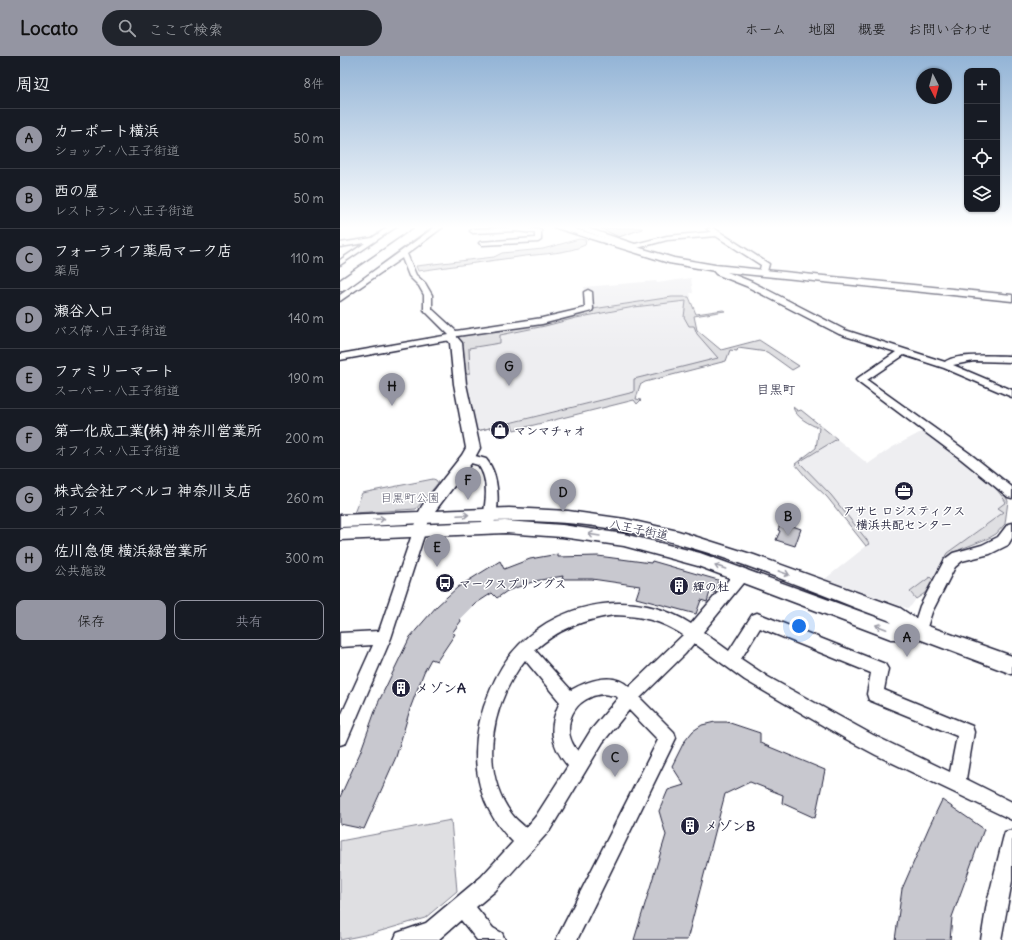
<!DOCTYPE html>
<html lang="ja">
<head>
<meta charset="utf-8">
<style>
	:root { --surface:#171b24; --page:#20242c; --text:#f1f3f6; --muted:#9ea1a6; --line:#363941; --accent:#9495a2 }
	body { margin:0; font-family:Delius,"Klee One",sans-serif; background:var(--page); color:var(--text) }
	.controls { position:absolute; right:12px; top:12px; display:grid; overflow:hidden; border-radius:8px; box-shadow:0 1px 3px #0004 }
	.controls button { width:36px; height:36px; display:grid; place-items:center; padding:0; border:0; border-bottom:1px solid var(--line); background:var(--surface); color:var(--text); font:20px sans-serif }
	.compass { position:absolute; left:576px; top:12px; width:36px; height:36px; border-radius:50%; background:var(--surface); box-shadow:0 1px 3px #0004; rotate:174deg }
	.you { position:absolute; left:459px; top:570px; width:14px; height:14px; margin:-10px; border:3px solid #fff; border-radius:50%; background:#1a73e8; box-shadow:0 0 0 6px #1a73e833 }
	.badge { display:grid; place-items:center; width:26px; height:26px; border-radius:50%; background:var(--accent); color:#111; font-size:13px; font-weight:700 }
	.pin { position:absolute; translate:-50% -33px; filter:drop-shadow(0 1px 2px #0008) }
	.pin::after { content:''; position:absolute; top:21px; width:14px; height:12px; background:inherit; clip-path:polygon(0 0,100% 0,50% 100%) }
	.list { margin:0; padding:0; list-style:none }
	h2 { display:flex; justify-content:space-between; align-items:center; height:52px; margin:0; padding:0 16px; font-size:17px }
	h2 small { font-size:13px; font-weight:400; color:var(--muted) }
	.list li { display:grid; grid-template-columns:26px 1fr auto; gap:12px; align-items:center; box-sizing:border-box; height:60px; padding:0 16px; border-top:1px solid var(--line) }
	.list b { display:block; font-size:15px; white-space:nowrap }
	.list p { margin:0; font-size:13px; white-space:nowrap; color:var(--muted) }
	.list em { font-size:13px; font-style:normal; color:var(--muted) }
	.actions { display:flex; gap:8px; padding:12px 16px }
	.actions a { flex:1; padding:9px 0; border:1px solid var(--accent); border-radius:8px; text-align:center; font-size:14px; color:var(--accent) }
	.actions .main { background:var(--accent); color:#111 }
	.icon { flex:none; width:22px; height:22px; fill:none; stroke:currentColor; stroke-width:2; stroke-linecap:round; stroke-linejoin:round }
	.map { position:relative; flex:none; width:672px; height:884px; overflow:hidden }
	header { display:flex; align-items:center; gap:24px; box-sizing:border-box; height:56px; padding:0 20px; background:var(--accent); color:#111 }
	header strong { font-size:19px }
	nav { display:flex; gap:22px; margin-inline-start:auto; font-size:14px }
	.search { width:280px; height:36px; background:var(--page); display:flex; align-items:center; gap:10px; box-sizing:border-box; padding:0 14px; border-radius:22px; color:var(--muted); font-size:15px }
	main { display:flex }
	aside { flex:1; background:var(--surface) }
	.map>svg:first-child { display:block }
	.built { fill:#eeeef1 }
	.green { fill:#dfdfe2; stroke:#80808e }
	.building { fill:#c8c8cf; stroke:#22223b }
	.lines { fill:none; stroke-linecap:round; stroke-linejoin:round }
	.minor-casing { stroke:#22223b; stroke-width:3 }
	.tertiary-casing { stroke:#22223b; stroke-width:3 }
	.secondary-casing { stroke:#22223b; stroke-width:3 }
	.motorway-casing { stroke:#22223b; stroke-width:3 }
	.minor { fill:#fff; fill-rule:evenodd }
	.tertiary { fill:#fff; fill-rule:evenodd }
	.secondary { fill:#fff; fill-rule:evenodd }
	.motorway { fill:#fff; fill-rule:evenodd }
	.oneway { stroke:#9c9ca7 }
	.labels { text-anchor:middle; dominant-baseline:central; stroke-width:3; stroke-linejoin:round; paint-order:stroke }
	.poi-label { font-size:12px; font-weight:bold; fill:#22223b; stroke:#fff; text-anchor:start }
	.park-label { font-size:12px; fill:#5b5b6d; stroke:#fff }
	.street-label { font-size:12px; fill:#22223b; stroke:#fff }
	.neighbourhood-label { font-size:13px; fill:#22223b; stroke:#fff }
	.near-poi-label { font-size:14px; font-weight:bold; fill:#22223b; stroke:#fff; text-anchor:start }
</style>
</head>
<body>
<header>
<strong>Locato</strong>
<div class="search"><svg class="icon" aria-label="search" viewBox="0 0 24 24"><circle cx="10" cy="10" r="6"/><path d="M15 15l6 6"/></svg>ここで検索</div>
<nav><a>ホーム</a><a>地図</a><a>概要</a><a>お問い合わせ</a></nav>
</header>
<main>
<aside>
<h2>周辺<small>8件</small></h2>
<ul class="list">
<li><span class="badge">A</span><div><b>カーポート横浜</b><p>ショップ · 八王子街道</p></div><em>50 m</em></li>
<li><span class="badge">B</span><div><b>西の屋</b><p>レストラン · 八王子街道</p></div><em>50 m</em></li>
<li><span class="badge">C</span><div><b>フォーライフ薬局マーク店</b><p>薬局</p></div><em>110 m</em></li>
<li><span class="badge">D</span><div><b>瀬谷入口</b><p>バス停 · 八王子街道</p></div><em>140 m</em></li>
<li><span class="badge">E</span><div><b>ファミリーマート</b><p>スーパー · 八王子街道</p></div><em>190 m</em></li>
<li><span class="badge">F</span><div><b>第一化成工業(株) 神奈川営業所</b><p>オフィス · 八王子街道</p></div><em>200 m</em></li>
<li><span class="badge">G</span><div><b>株式会社アベルコ 神奈川支店</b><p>オフィス</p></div><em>260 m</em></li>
<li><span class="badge">H</span><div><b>佐川急便 横浜緑営業所</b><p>公共施設</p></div><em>300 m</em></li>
</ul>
<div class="actions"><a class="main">保存</a><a>共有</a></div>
</aside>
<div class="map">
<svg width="672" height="884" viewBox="0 0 672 884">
	<rect width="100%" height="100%" fill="#fff"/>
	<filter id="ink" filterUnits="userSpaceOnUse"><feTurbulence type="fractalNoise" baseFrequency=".025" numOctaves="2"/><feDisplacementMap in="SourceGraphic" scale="8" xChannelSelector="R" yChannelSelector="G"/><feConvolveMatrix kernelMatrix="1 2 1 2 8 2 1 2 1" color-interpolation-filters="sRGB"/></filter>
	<g filter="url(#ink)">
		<g class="built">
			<polygon points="351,222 353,237 350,237 351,241 332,241 253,253 244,239 244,231 316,225 317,227"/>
			<polygon points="346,245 344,261 349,270 354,270 357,278 379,302 294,323 294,336 136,374 122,318 130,317 129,292 160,288 160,279 205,270 236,262 294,251"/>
			<polygon points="585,374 649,425 666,446 664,456 607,497 605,504 593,524 590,521 570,537 576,543 571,550 567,552 485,523 529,488 459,406 497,383 528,408 551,392"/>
		</g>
		<g class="green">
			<path d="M 239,183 L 246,184 L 245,189 C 229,197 202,198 185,200 C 149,205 114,210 78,215 L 76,210 L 154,201 L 162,197 L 203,193 Z"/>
			<polygon points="332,241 349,241 356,258 383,254 385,255 354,260 357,274 381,294 419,284 459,310 452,314 427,296 398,292 397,295 390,294 386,305 305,326 300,329 296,343 301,344 297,348 294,344 174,374 171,367 137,375 294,336 294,323 378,302 357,278 354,270 349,270 344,261 346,245 294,251 236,262 205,270 160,279 160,287 129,292 130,317 122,318 121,288 118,279 252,255 253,253"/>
			<path d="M 453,351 L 458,355 L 461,354 L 497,383 L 459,406 L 491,439 L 530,488 L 526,490 L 487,441 L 466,421 L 455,408 L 476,392 L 479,372 C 471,369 455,361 453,351 Z"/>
			<path d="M 631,410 L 653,426 L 664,437 L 668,445 L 665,468 L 656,478 L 649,482 L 621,493 L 603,504 L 607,497 L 664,456 L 658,452 L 666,446 C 656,431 645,421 631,411 Z"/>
			<polygon points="93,423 96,424 98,427 76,453 14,457 22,437"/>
			<polygon points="590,521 593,524 585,537 576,543 570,536"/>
			<polygon points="111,764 117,835 85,862 34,877 0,884 0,785"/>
		</g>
		<g class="building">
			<polygon points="260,172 302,172 302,173 279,181"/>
			<polygon points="441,466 461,473 455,490 436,484 440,475 438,474"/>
			<polygon points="218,498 218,501 258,500 311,507 312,505 378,524 375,537 370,536 367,546 361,544 356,558 296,542 300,530 252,523 222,523 223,520 195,525 167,535 157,542 152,537 135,548 120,563 121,565 112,577 115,578 97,605 91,603 84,616 71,650 56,701 24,773 0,768 0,741 20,697 38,647 70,581 97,550 118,531 160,505 164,513 190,503"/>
			<polygon points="375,666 387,666 420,677 420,687 485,714 475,762 442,747 443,739 410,726 385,738 347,884 294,884 326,779 319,755 328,734 344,729 332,710 344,686 353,675 362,669"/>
			<polygon points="602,744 644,773 612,861 610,884 555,884 562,833 589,771"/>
		</g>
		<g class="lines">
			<g class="minor-casing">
				<g id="minor">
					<polygon points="48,171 56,171 0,209 0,204 25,187 0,191 0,187 32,182"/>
					<polygon points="95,171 103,171 67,198 76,219 85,227 92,239 92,253 116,275 202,262 245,252 244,236 248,234 252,236 253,253 252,255 202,268 117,280 115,284 104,285 0,304 0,298 109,279 84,254 84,239 79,230 69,220 62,202 0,245 0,239"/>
					<polygon points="181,171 201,174 201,184 198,186 142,189 139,187 140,186 195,182 195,177 175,175 133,177 130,175 133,173"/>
					<polygon points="233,171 244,171 295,188 327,180 371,176 367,173 372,171 429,208 426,219 420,219 419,217 421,209 376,180 327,184 290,194 286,192 288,190"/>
					<path d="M 372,210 L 378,210 L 382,214 L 412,226 L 505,274 L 605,306 C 614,297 659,300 672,300 L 672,306 L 634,305 L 613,309 L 672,334 L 672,341 L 604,312 L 564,299 L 527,324 L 629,397 L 672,431 L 672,442 L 668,441 L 621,403 L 518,326 L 516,324 L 518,322 L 556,296 L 499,278 L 406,230 L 376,218 L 371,212 Z"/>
					<path d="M 128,398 L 146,403 C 160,419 161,455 151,475 L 147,476 L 143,475 L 141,471 C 145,452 151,425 138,409 L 124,405 L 122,402 L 124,399 Z"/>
					<polygon points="84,456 88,458 90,461 51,582 6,687 0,689 0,662 33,589 0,591 0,577 39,575 78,461 80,458"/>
					<polygon points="672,467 672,482 668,489 650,498 622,505 615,511 592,556 584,580 579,582 574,580 572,575 580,550 605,503 613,497 642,489 658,481 668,468"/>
					<path d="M 402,512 L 407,514 L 409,518 L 407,522 L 363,576 L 389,595 L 412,559 L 417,557 L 545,608 L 548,613 L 544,634 L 632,670 L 634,676 L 626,723 L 672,746 L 672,764 L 536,699 L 506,683 L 405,624 L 354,587 L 345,598 L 300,642 L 334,676 L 336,682 L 237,884 L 216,884 L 318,684 L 289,654 L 263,686 L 210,774 L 155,835 L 136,851 L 153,872 L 162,877 L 165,884 L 137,884 L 121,864 L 98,884 L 54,884 L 57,877 L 86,867 L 141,821 L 173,786 C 131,745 127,687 150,635 C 157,618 166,602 179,589 C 224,543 297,533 351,568 L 397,514 ZM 274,559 C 300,560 321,564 343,579 L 289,631 C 273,615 247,625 231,634 L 195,594 C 218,573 243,564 274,559 ZM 420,572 L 531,617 L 527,638 L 529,644 L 617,680 L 610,716 L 533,679 L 428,621 L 401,603 ZM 185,604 L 220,646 C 208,671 210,689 228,710 L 196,760 L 186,772 C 181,767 175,763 171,757 C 138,711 152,646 185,604 ZM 263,638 L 276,640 L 278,642 L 251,674 L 238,695 C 222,678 228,650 251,641 C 254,639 259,639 263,638 Z"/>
					<polygon points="672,774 672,825 661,884 641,884 647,847 663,783 665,776"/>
				</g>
			</g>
			<g class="tertiary-casing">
				<path id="tertiary" d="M 112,279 L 116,280 L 122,287 L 126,328 L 140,392 L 133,405 L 95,455 L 169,452 L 228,455 L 285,463 L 338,475 L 414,499 L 560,552 L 585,569 L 672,600 L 672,618 L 579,583 L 551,583 L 358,510 L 284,490 L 222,481 L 165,477 L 0,484 L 0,472 L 165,465 L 222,469 L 284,478 L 360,497 L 552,567 L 548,564 C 444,525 339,476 227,467 C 152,461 75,468 0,471 L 0,459 L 79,456 L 82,450 L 122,399 L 126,392 L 114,328 L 110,287 L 106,282 Z"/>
			</g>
			<g class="secondary-casing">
				<polygon id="secondary" points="213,171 229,171 334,202 375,209 672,239 672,245 375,215 329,207"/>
			</g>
			<g class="motorway-casing">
				<polygon id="motorway" points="76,171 91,171 5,234 0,235 0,224"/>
			</g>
			<use href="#minor" class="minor"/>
			<use href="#tertiary" class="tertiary"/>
			<use href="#secondary" class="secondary"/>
			<use href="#motorway" class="motorway"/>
		</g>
		<defs><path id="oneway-shaft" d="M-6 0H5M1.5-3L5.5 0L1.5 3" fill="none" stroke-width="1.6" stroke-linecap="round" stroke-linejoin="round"/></defs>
		<g class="oneway">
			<use href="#oneway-shaft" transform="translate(123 459) rotate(-3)"/>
			<use href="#oneway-shaft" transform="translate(39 463) rotate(-3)"/>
			<use href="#oneway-shaft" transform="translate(254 479) rotate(-171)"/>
			<use href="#oneway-shaft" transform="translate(380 511) rotate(-161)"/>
			<use href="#oneway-shaft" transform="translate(444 517) rotate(20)"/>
			<use href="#oneway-shaft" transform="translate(541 571) rotate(-159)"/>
		</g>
	</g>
	<linearGradient id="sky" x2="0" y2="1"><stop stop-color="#93b4d6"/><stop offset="0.58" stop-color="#fff"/><stop offset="1" stop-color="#fff" stop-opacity="0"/></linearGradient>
	<rect width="672" height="295" fill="url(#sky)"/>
	<defs>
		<g id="shop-disc" transform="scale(1)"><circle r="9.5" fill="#22223b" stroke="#fff"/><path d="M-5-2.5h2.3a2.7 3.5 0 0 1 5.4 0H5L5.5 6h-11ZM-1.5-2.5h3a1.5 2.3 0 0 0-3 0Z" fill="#fff"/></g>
		<g id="office-disc" transform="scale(1)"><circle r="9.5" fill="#22223b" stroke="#fff"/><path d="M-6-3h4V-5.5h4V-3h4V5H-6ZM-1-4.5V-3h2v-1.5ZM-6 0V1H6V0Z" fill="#fff"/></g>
		<g id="bus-disc" transform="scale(1)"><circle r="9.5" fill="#22223b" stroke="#fff"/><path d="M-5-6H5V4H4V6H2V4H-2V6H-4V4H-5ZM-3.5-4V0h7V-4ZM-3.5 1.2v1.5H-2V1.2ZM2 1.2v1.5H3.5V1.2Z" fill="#fff"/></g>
		<g id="building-disc" transform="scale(1)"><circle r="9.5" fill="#22223b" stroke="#fff"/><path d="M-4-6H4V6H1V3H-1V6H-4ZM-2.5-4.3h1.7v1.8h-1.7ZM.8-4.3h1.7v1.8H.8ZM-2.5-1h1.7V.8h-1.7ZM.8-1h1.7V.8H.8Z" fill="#fff"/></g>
	</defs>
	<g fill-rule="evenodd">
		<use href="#shop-disc" x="160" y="374"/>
		<use href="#office-disc" x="564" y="435"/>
		<use href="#bus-disc" x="105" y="527"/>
		<use href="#building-disc" x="339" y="530"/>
		<use href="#building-disc" x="61" y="632"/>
		<use href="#building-disc" x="350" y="770"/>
	</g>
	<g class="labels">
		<g class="poi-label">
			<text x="174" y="374">マンマチャオ</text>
			<text x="564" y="454" text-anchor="middle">アサヒ ロジスティクス<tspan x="564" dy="14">横浜共配センター</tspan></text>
			<text x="119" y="527">マークスプリングス</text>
			<text x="353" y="530">輝の杜</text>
		</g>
		<g class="park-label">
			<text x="70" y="441">目黒町公園</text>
		</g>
		<g class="street-label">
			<text transform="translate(299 473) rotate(12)">八王子街道</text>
		</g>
		<g class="neighbourhood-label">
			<text x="436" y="333">目黒町</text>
		</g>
		<g class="near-poi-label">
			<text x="75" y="632">メゾンA</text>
			<text x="364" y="770">メゾンB</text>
		</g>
	</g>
</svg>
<div class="controls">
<button>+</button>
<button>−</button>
<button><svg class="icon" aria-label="locate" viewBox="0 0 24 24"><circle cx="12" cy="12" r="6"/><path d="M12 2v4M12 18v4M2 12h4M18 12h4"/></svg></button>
<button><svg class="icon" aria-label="layers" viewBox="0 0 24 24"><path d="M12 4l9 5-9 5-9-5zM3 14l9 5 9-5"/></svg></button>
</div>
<svg class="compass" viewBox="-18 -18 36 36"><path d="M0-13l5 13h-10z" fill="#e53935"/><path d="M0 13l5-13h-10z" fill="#9ea1a6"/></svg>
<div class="you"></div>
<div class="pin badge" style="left:567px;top:601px">A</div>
<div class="pin badge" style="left:448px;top:480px">B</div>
<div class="pin badge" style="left:275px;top:721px">C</div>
<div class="pin badge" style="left:223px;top:456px">D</div>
<div class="pin badge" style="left:97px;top:511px">E</div>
<div class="pin badge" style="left:128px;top:444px">F</div>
<div class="pin badge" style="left:169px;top:330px">G</div>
<div class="pin badge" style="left:52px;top:350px">H</div>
</div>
</main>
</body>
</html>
